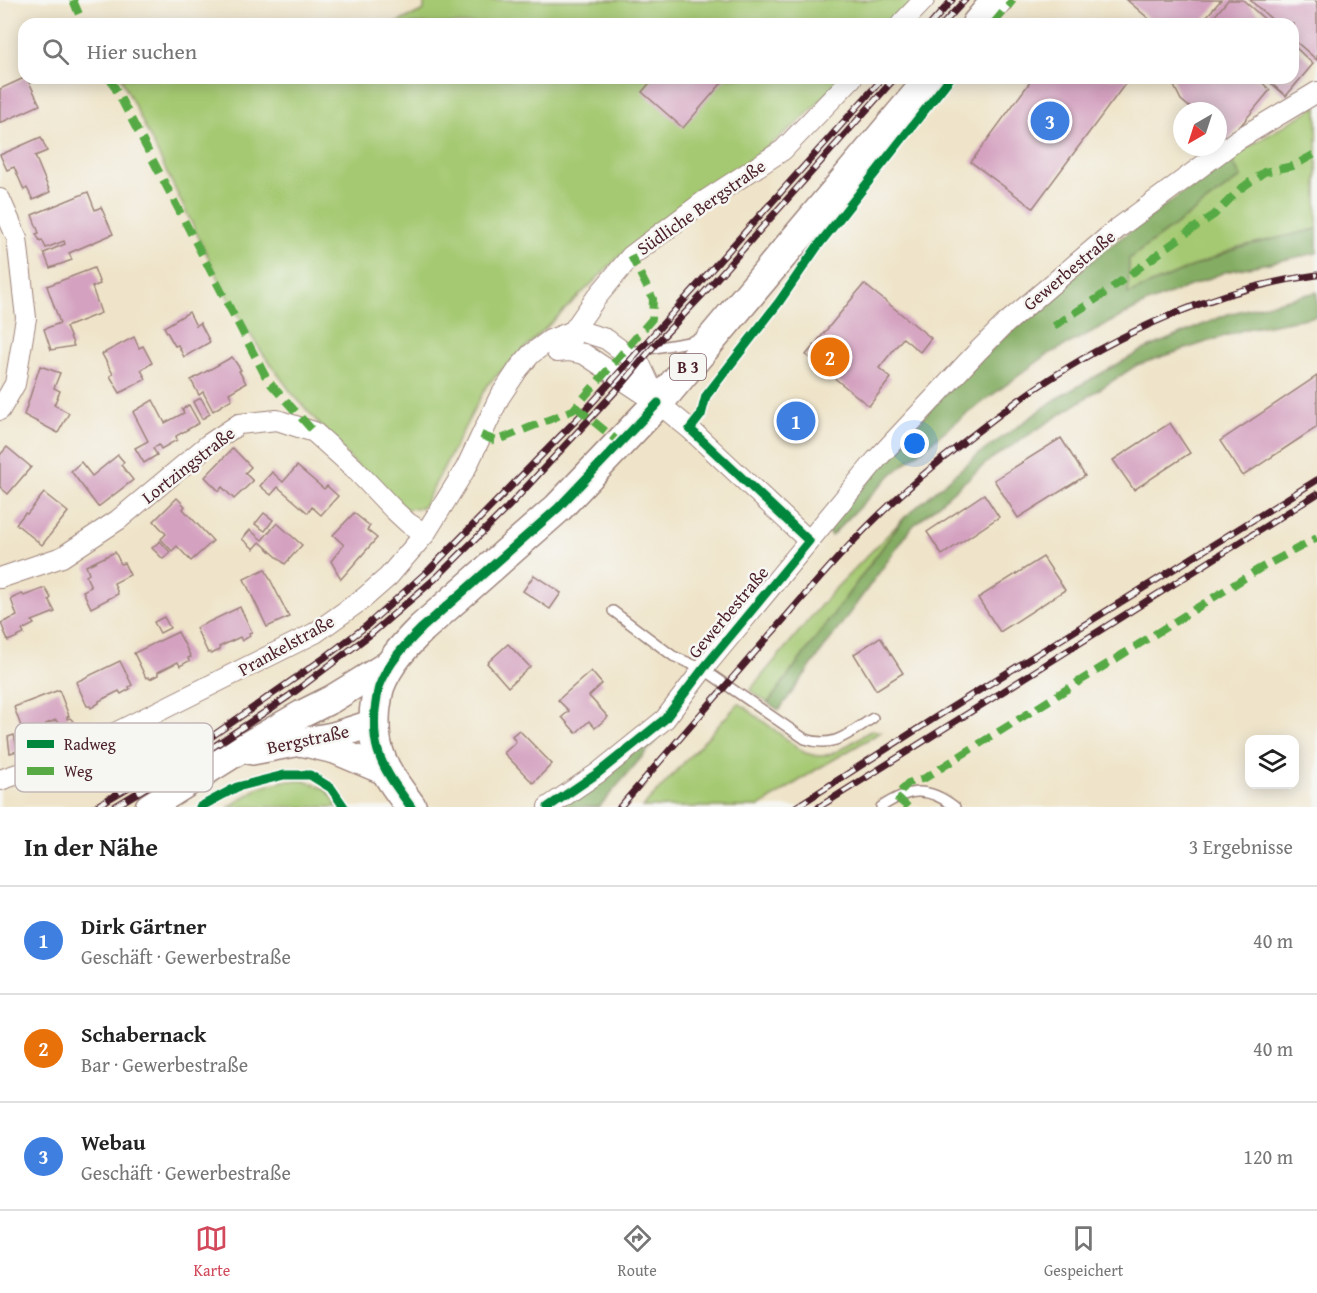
<!DOCTYPE html>
<html lang="de">
<head>
<meta charset="utf-8">
<style>
	:root { --surface:#fff; --page:#f6f6f6; --text:#222; --muted:#767676; --line:#e0e0e0; --accent:#d1495b }
	body { margin:0; font-family:"Gentium Book Plus",serif; background:var(--page); color:var(--text) }
	.controls { position:absolute; right:18px; bottom:18px; display:grid; overflow:hidden; border-radius:12px; box-shadow:0 3px 15px #0003 }
	.controls button { width:54px; height:54px; display:grid; place-items:center; padding:0; border:0; border-bottom:2px solid var(--line); background:var(--surface); color:var(--text); font:30px sans-serif }
	.compass { position:absolute; left:1173px; top:102px; width:54px; height:54px; border-radius:50%; background:var(--surface); box-shadow:0 3px 15px #0003; rotate:219deg }
	.you { position:absolute; left:915px; top:444px; width:21px; height:21px; margin:-15px; border:4px solid #fff; border-radius:50%; background:#1a73e8; box-shadow:0 0 0 9px #1a73e833 }
	.badge { display:grid; place-items:center; width:39px; height:39px; border-radius:50%; background:var(--accent); color:#fff; font-size:20px; font-weight:700 }
	.pin { position:absolute; translate:-50% -50%; border:3px solid #fff; box-shadow:0 2px 6px #0006 }
	.list { margin:0; padding:0; list-style:none }
	h2 { display:flex; justify-content:space-between; align-items:center; height:78px; margin:0; padding:0 24px; font-size:26px }
	h2 small { font-size:20px; font-weight:400; color:var(--muted) }
	.list li { display:grid; grid-template-columns:39px 1fr auto; gap:18px; align-items:center; box-sizing:border-box; height:108px; padding:0 24px; border-top:2px solid var(--line) }
	.list b { display:block; font-size:22px; white-space:nowrap }
	.list p { margin:0; font-size:20px; white-space:nowrap; color:var(--muted) }
	.list em { font-size:20px; font-style:normal; color:var(--muted) }
	.icon { flex:none; width:33px; height:33px; fill:none; stroke:currentColor; stroke-width:2; stroke-linecap:round; stroke-linejoin:round }
	.map { position:relative; flex:none; width:1317px; height:807px; overflow:hidden }
	.search { position:absolute; background:var(--surface); box-shadow:0 3px 15px #0003; left:18px; right:18px; top:18px; height:66px; display:flex; align-items:center; gap:15px; box-sizing:border-box; padding:0 21px; border-radius:18px; color:var(--muted); font-size:22px }
	.sheet { height:402px; background:var(--surface) }
	nav { display:flex; justify-content:space-around; align-items:center; box-sizing:border-box; height:84px; border-top:2px solid var(--line); background:var(--surface); font-size:16px; color:var(--muted) }
	nav a { display:grid; justify-items:center; gap:3px }
	nav .on { color:var(--accent) }
	.map>svg:first-child { display:block }
	.green { fill:#a5c972; stroke:#78744e; stroke-width:1.5 }
	.forest { fill:#84ad64; stroke:#676648; stroke-width:1.5 }
	.building { fill:#d4a1c0 }
	.lines { fill:none; stroke-linecap:round; stroke-linejoin:round }
	.service-casing { stroke:#9c827a; stroke-width:12 }
	.minor-casing { stroke:#9c827a; stroke-width:22 }
	.secondary-casing { stroke:#9c827a; stroke-width:30 }
	.primary-casing { stroke:#9c827a; stroke-width:33 }
	.service { stroke:#fff; stroke-width:9 }
	.minor { stroke:#fff; stroke-width:20 }
	.secondary { stroke:#fff; stroke-width:27 }
	.primary { stroke:#fff; stroke-width:30 }
	.rail-casing { stroke:#4a1f2b; stroke-width:7 }
	.rail { stroke:#f6f6f2; stroke-width:4.5; stroke-dasharray:14; stroke-linecap:butt }
	.quiet { stroke:#57aa44; stroke-width:8; stroke-dasharray:15 8; stroke-linecap:butt }
	.cycleway-casing { stroke:#f6f6f2; stroke-width:13 }
	.cycleway { stroke:#00873e; stroke-width:9 }
	.labels { text-anchor:middle; dominant-baseline:central; stroke-width:5; stroke-linejoin:round; paint-order:stroke }
	.shield { fill:#f6f6f2; stroke:#7e6067; stroke-width:1.5 }
	.shield-label { font-size:16px; font-weight:bold; fill:#4a1f2b }
	.street-label { font-size:18px; fill:#4a1f2b; stroke:#f6f6f2 }
	.key { fill:#f6f6f2; stroke:#c2b6b6; stroke-width:1.5 }
	.key-label { font-size:16px; fill:#4a1f2b }
</style>
</head>
<body>
<div class="map">
<svg width="1317" height="807" viewBox="0 0 1317 807">
	<rect width="100%" height="100%" fill="#f6f6f2"/>
	<filter id="ink" filterUnits="userSpaceOnUse"><feTurbulence type="fractalNoise" baseFrequency=".0167" numOctaves="2"/><feDisplacementMap in="SourceGraphic" scale="12" xChannelSelector="R" yChannelSelector="G"/><feConvolveMatrix kernelMatrix="1 2 1 2 8 2 1 2 1" color-interpolation-filters="sRGB"/></filter>
	<filter id="wash" filterUnits="userSpaceOnUse"><feTurbulence type="fractalNoise" baseFrequency=".008" numOctaves="4" result="noise"/><feDisplacementMap in="SourceGraphic" scale="24" xChannelSelector="R" yChannelSelector="G"/><feGaussianBlur stdDeviation="1.35" result="paint"/><feColorMatrix in="noise" values="0 0 0 0 0 0 0 0 0 0 0 0 0 0 0 0 0 1.4 0 .05"/><feComposite in="paint" operator="in"/></filter>
	<g filter="url(#wash)">
		<rect width="100%" height="100%" fill="#efe4c9"/>
		<g class="green">
			<polygon points="424,0 920,0 896,24 394,24 424,10"/>
			<polygon points="121,78 843,78 796,125 618,258 487,385 423,507 399,510 342,450 291,392 261,351 231,304"/>
			<polygon points="1317,106 1317,229 1239,247 1128,294 1129,259 1241,177 1230,158"/>
			<polygon points="905,517 768,703 750,690 832,592"/>
			<path d="M 739,703 L 805,753 C 810,754 814,756 819,756 C 836,756 858,738 872,730 L 881,732 L 814,771 L 759,807 L 643,807 Z"/>
			<polygon points="283,781 307,781 327,790 338,807 229,807 258,788"/>
		</g>
		<g class="forest">
			<polygon points="1230,158 1241,177 1129,259 1128,294 1239,247 1317,229 1317,253 1225,272 1145,304 1047,355 961,418 892,474 831,536 827,529 942,396 1026,317 1106,249"/>
			<polygon points="1317,292 1317,316 1246,329 1137,365 991,459 913,526 779,710 768,703 905,517 975,457 1059,397 1143,350 1228,314"/>
			<polygon points="671,723 599,807 559,807"/>
		</g>
		<g id="blocks">
			<g class="building">
				<polygon points="1127,0 1221,0 1200,24 1155,24"/>
				<polygon points="1228,0 1243,0 1270,24 1208,24"/>
				<polygon points="1250,0 1314,0 1317,2 1317,60 1293,39 1293,24 1277,24"/>
				<polygon points="1293,45 1313,64 1286,96 1265,78 1293,78"/>
				<polygon points="24,78 27,78 40,105 0,123 0,89"/>
				<polygon points="654,78 726,78 683,128 642,92"/>
				<polygon points="1033,78 1126,78 1128,80 1033,208 971,162"/>
				<polygon points="1173,78 1257,78 1270,90 1228,141 1218,132 1218,111 1194,111 1181,100 1175,88"/>
				<polygon points="41,137 47,151 35,156 50,192 33,200 27,188 24,190 14,167 7,170 0,155"/>
				<polygon points="88,192 95,210 101,207 113,234 69,253 72,260 50,268 44,253 65,244 64,241 46,248 42,240 40,241 36,234 39,233 32,215"/>
				<polygon points="94,268 100,284 92,287 101,313 66,327 74,346 51,350 44,329 60,323 47,286"/>
				<polygon points="864,284 931,338 920,352 903,338 879,368 891,378 869,406 806,355"/>
				<polygon points="189,312 196,326 200,323 210,342 184,357 178,345 175,346 164,327"/>
				<polygon points="134,337 139,348 143,346 152,363 141,370 146,379 120,393 110,376 113,374 102,354"/>
				<polygon points="232,357 241,370 239,371 246,383 229,393 232,399 213,411 203,392 199,395 191,380"/>
				<polygon points="40,366 60,373 54,388 60,391 54,405 69,413 58,433 24,415"/>
				<polygon points="1317,376 1317,427 1243,476 1220,441"/>
				<polygon points="201,398 210,414 202,419 193,402"/>
				<polygon points="153,400 165,423 184,413 182,409 189,405 199,423 176,436 177,440 161,449 159,445 153,448 157,455 144,463 135,448 148,441 133,412"/>
				<polygon points="1170,423 1190,453 1134,490 1113,460"/>
				<polygon points="1061,438 1085,476 1018,518 994,480"/>
				<polygon points="7,447 31,467 8,494 0,487 0,455"/>
				<polygon points="233,448 251,467 245,473 253,481 234,499 222,487 219,491 205,477"/>
				<polygon points="118,455 124,462 121,465 133,480 98,507 71,471 81,462 92,476"/>
				<polygon points="297,466 324,489 327,486 338,496 321,515 312,507 308,513 278,487 271,495 260,486 272,472 283,482"/>
				<polygon points="44,493 68,512 42,545 16,524 25,513 27,514"/>
				<polygon points="984,494 999,517 942,555 927,532"/>
				<polygon points="177,498 185,506 183,509 213,541 191,561 177,546 172,551 161,539 166,534 154,521"/>
				<polygon points="264,513 273,520 265,531 255,524"/>
				<polygon points="354,513 370,526 367,530 377,538 341,579 331,561 344,545 333,535"/>
				<polygon points="277,523 302,545 285,564 260,542 254,549 242,539 250,530 262,540"/>
				<polygon points="160,541 170,552 163,559 152,548"/>
				<polygon points="115,552 121,564 124,563 130,575 114,583 118,594 91,608 83,591 91,587 86,576 89,574 86,566"/>
				<polygon points="1043,557 1065,590 1000,632 978,598"/>
				<polygon points="265,569 289,617 267,627 244,579"/>
				<polygon points="534,575 561,593 550,609 523,591"/>
				<polygon points="45,588 51,598 49,600 55,612 32,621 34,624 22,630 24,634 8,641 1,623 17,616 11,599 22,594 24,596"/>
				<polygon points="240,607 252,632 249,633 250,636 242,641 240,637 219,647 220,650 211,654 210,652 208,653 196,628"/>
				<polygon points="164,617 170,628 160,633 154,622"/>
				<polygon points="178,632 191,657 188,658 189,661 180,666 178,662 158,672 158,675 150,679 148,677 146,678 134,653"/>
				<polygon points="880,637 903,673 876,690 854,654"/>
				<polygon points="508,644 530,667 508,687 487,663"/>
				<polygon points="120,661 132,685 129,687 130,689 121,694 119,691 99,701 99,703 91,708 90,706 87,706 76,682"/>
				<polygon points="591,671 602,684 589,696 608,717 595,728 589,721 576,733 562,717 569,711 558,700"/>
				<polygon points="59,690 69,716 67,717 67,719 70,718 73,721 76,728 64,734 56,720 46,724 52,739 42,744 36,731 27,735 26,732 23,732 14,707"/>
				<polygon points="519,730 552,764 533,783 504,753 516,742 512,736"/>
				<polygon points="14,735 18,751 10,753 8,737"/>
			</g>
		</g>
	</g>
	<g filter="url(#ink)">
		<use href="#blocks" fill-opacity="0" stroke="#9c827a" stroke-width="1.5"/>
		<g class="lines">
			<g class="service-casing">
				<g id="service">
					<polyline points="628,351 637,351 689,342 702,337"/>
					<path d="M 613,611 L 673,656 L 703,669 L 805,739 C 835,749 849,733 873,718"/>
					<path d="M 881,807 C 908,789 927,785 955,807"/>
				</g>
			</g>
			<g class="minor-casing">
				<g id="minor">
					<polyline points="901,24 924,0"/>
					<polyline points="0,199 17,238 26,318 15,384 0,410"/>
					<polyline points="569,351 573,331 596,298 631,256 703,202 783,150 852,78"/>
					<polyline points="557,352 569,351 584,354 658,403 690,429 809,541"/>
					<polyline points="0,578 62,557 118,520 209,444 239,424 277,420 314,432 353,467 394,510 408,523 425,534"/>
					<polyline points="0,780 65,758 315,633 364,598 388,577 425,534 466,468 499,398 519,368 531,354 550,340 573,331 583,332 606,339 640,364 658,403"/>
					<polyline points="548,807 598,773 665,719 703,669 876,460 977,352 1004,325 1117,229 1237,140 1317,92"/>
				</g>
			</g>
			<g class="secondary-casing">
				<g id="secondary">
					<polyline points="305,743 335,750 387,772"/>
					<polyline points="252,751 333,736 374,723"/>
					<polyline points="149,807 246,746 302,714 332,699 392,662"/>
				</g>
			</g>
			<g class="primary-casing">
				<g id="primary">
					<polyline points="977,24 997,0"/>
					<path d="M 411,807 C 399,790 384,772 378,751 C 374,738 374,723 375,710 C 376,703 377,694 379,687 C 388,663 405,645 422,628 L 558,508 L 658,403 L 931,78"/>
				</g>
			</g>
			<use href="#service" class="service"/>
			<use href="#minor" class="minor"/>
			<use href="#secondary" class="secondary"/>
			<use href="#primary" class="primary"/>
			<g class="rail-casing">
				<g id="rail">
					<polyline points="931,24 952,0"/>
					<polyline points="943,24 965,0"/>
					<polyline points="95,807 168,764 211,737 324,658 365,627 430,569 583,413 883,78"/>
					<polyline points="114,807 216,745 289,696 371,634 437,577 508,507 625,381 653,347 703,294 895,78"/>
					<path d="M 620,807 C 670,750 719,693 769,636 C 802,599 834,560 869,525 C 899,495 931,467 965,441 C 987,424 1010,406 1033,390 C 1117,333 1216,288 1317,275"/>
					<polyline points="796,807 933,719 1317,480"/>
					<polyline points="819,807 1317,494"/>
				</g>
			</g>
			<use href="#rail" class="rail"/>
			<g class="quiet">
				<polyline points="73,0 83,24"/>
				<polyline points="993,24 1013,0"/>
				<polyline points="110,78 268,381 314,432"/>
				<polyline points="1054,326 1098,298 1191,230 1214,215 1239,190 1264,172 1293,166 1317,153"/>
				<polyline points="576,407 620,443"/>
				<polyline points="481,435 496,441 573,410 652,319 653,299 631,256"/>
				<polyline points="908,807 896,797 908,783 925,778 1259,569 1317,538"/>
			</g>
			<g class="cycleway-casing">
				<g id="cycleway">
					<polyline points="200,807 237,787 284,775 310,775 331,788 344,807"/>
					<path d="M 411,807 C 399,790 384,772 378,751 C 374,738 374,723 375,710 C 376,703 377,694 379,687 C 388,663 405,645 422,628 L 558,508 L 658,403"/>
					<polyline points="548,807 598,773 665,719 703,669 809,541 690,429 701,415 706,396 779,302 817,247 950,78"/>
				</g>
			</g>
			<use href="#cycleway" class="cycleway"/>
		</g>
	</g>
	<g class="labels">
		<rect class="shield" x="670" y="354" width="36" height="26" rx="4.5"/>
		<g class="shield-label">
			<text x="688" y="367">B 3</text>
		</g>
		<g class="street-label">
			<text transform="translate(701 207) rotate(-35)">Südliche Bergstraße</text>
			<text transform="translate(1069 270) rotate(-40)">Gewerbestraße</text>
			<text transform="translate(188 465) rotate(-38)">Lortzingstraße</text>
			<text transform="translate(728 612) rotate(-50)">Gewerbestraße</text>
			<text transform="translate(286 645) rotate(-29)">Prankelstraße</text>
			<text transform="translate(308 739) rotate(-12)">Bergstraße</text>
		</g>
	</g>
	<rect x="15" y="723" width="198" height="69" rx="9" class="key"/>
	<rect x="27" y="740" width="27" height="8" fill="#00873e"/>
	<rect x="27" y="767" width="27" height="8" fill="#57aa44"/>
	<g class="key-label">
		<text x="64" y="750">Radweg</text>
		<text x="64" y="777">Weg</text>
	</g>
</svg>
<div class="controls">
<button><svg class="icon" aria-label="layers" viewBox="0 0 24 24"><path d="M12 4l9 5-9 5-9-5zM3 14l9 5 9-5"/></svg></button>
</div>
<svg class="compass" viewBox="-18 -18 36 36"><path d="M0-13l5 13h-10z" fill="#e53935"/><path d="M0 13l5-13h-10z" fill="#767676"/></svg>
<div class="you"></div>
<div class="pin badge" style="left:796px;top:421px;background:#3f7fe0">1</div>
<div class="pin badge" style="left:830px;top:357px;background:#e8710a">2</div>
<div class="pin badge" style="left:1050px;top:121px;background:#3f7fe0">3</div>
<div class="search"><svg class="icon" aria-label="search" viewBox="0 0 24 24"><circle cx="10" cy="10" r="6"/><path d="M15 15l6 6"/></svg>Hier suchen</div>
</div>
<section class="sheet">
<h2>In der Nähe<small>3 Ergebnisse</small></h2>
<ul class="list">
<li><span class="badge" style="background:#3f7fe0">1</span><div><b>Dirk Gärtner</b><p>Geschäft · Gewerbestraße</p></div><em>40 m</em></li>
<li><span class="badge" style="background:#e8710a">2</span><div><b>Schabernack</b><p>Bar · Gewerbestraße</p></div><em>40 m</em></li>
<li><span class="badge" style="background:#3f7fe0">3</span><div><b>Webau</b><p>Geschäft · Gewerbestraße</p></div><em>120 m</em></li>
</ul>
</section>
<nav>
<a class="on"><svg class="icon" aria-label="map" viewBox="0 0 24 24"><path d="M3 6l6-2 6 2 6-2v14l-6 2-6-2-6 2zM9 4v14M15 6v14"/></svg>Karte</a>
<a><svg class="icon" aria-label="directions" viewBox="0 0 24 24"><path d="M12 3l9 9-9 9-9-9zM9 14v-3h6M13 9l2 2-2 2"/></svg>Route</a>
<a><svg class="icon" aria-label="saved" viewBox="0 0 24 24"><path d="M7 4h10v16l-5-4-5 4z"/></svg>Gespeichert</a>
</nav>
</body>
</html>
